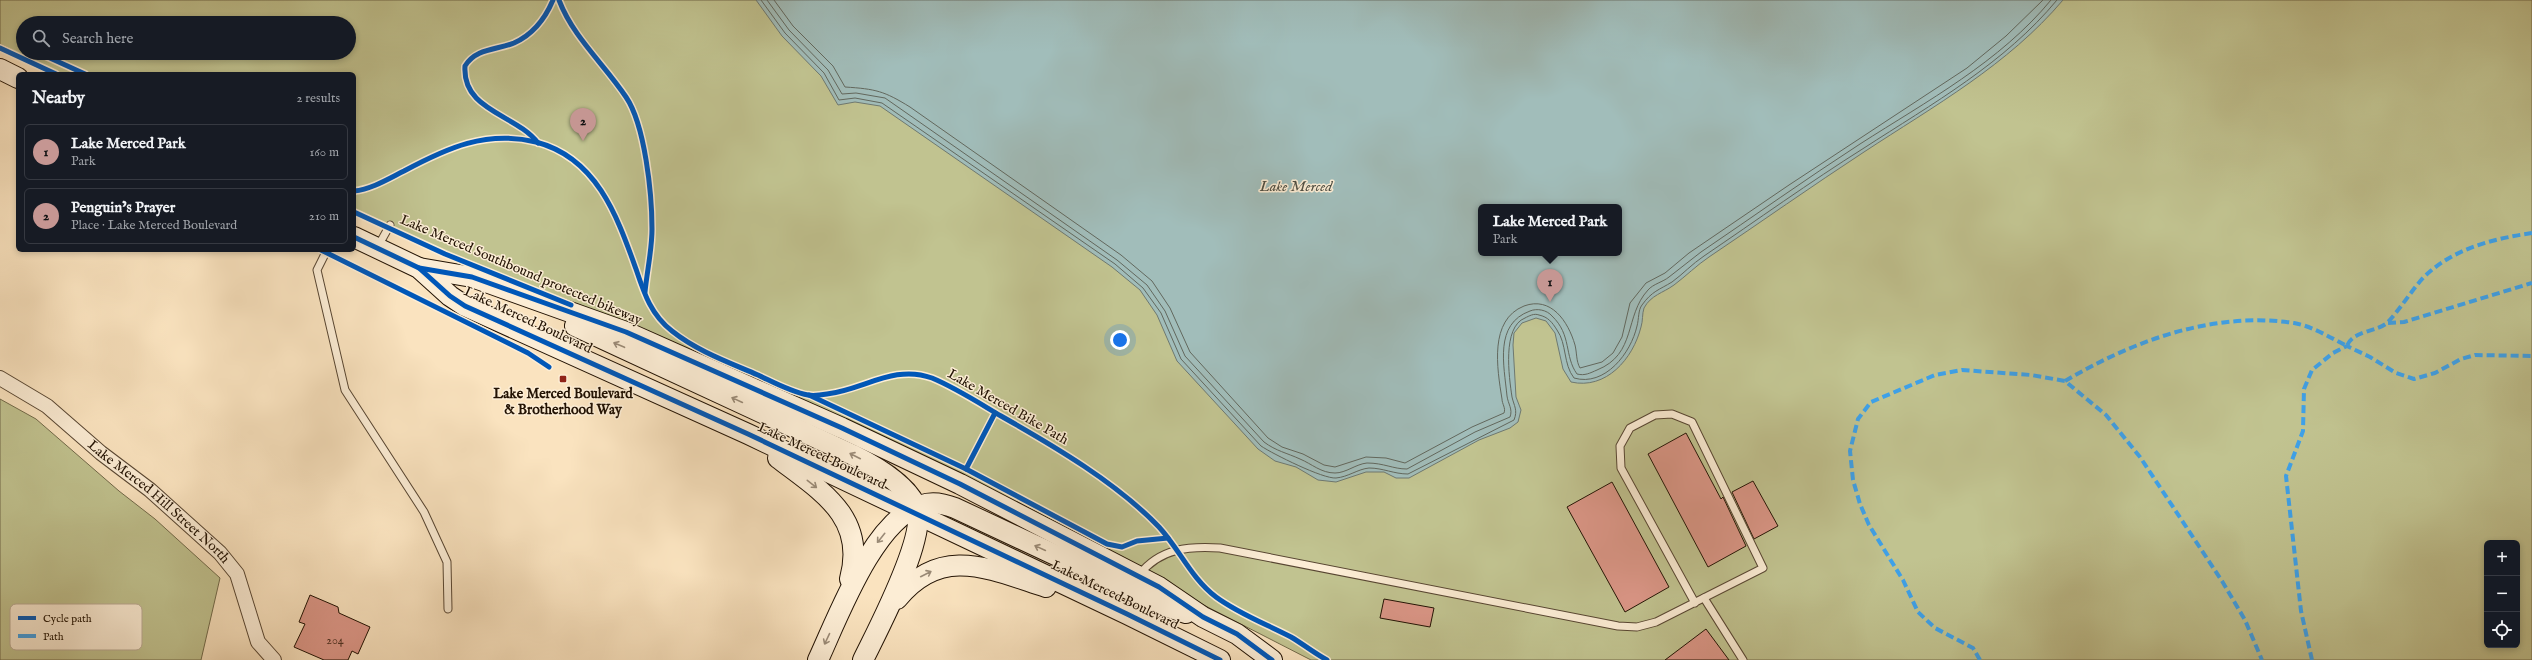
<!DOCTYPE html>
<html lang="en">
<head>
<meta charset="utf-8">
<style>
	:root { --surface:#171b24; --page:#242831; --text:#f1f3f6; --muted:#9ea1a6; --line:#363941; --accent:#c59692 }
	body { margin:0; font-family:"IM FELL English",serif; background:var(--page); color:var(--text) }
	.controls { position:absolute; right:12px; bottom:12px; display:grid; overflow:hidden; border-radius:6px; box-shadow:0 2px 6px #0003 }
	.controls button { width:36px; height:36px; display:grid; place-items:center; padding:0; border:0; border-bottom:1px solid var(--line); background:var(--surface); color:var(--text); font:20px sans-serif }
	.you { position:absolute; left:1120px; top:340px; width:14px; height:14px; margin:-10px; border:3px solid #fff; border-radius:50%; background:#1a73e8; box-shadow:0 0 0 6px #1a73e833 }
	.badge { display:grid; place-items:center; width:26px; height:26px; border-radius:50%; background:var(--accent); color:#111; font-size:13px; font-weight:700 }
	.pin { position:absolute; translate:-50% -33px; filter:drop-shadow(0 1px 2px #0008) }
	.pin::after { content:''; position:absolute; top:21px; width:14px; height:12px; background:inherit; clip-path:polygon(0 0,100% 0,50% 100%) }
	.popup { position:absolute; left:1478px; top:204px; width:144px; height:52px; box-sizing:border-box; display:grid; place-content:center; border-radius:6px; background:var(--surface); filter:drop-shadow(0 1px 3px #0005); font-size:13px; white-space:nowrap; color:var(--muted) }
	.popup b { font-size:15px; color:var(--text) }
	.popup::after { content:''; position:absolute; left:50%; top:100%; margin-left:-8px; border:8px solid transparent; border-top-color:var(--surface) }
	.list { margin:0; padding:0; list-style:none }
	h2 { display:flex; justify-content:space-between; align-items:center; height:52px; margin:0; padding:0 16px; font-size:17px }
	h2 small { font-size:13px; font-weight:400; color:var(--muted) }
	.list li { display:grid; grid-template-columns:26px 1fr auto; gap:12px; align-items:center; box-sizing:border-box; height:56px; margin:0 8px 8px; padding:0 8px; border:1px solid var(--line); border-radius:6px }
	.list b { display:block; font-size:15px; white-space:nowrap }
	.list p { margin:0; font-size:13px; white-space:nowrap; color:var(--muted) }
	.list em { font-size:13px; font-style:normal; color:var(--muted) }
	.icon { flex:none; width:22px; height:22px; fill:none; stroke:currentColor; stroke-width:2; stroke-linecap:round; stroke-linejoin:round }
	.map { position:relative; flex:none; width:2532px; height:660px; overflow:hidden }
	.search { position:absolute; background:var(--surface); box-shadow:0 2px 6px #0003; left:16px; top:16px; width:340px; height:44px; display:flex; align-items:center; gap:10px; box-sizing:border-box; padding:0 14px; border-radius:22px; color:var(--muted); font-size:15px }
	.panel { position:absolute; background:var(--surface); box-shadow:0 2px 6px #0003; left:16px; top:72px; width:340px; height:180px; border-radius:6px }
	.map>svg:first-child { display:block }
	.green { fill:#c1c390; stroke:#726a4a; fill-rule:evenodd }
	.water { fill:#a1bdba; stroke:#6e7971; fill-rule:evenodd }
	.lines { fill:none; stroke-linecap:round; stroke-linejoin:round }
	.shore { stroke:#62685e; stroke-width:1 }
	.building { fill:#db9687; stroke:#221203 }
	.lane-casing { stroke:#584632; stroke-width:9 }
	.street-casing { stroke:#584632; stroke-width:16 }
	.secondary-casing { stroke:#221203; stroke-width:22 }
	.lane { stroke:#fcedd5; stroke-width:7 }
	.street { stroke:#fcedd5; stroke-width:14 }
	.secondary { stroke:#fcedd5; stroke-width:20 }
	.quiet { stroke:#3ea1e9; stroke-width:4; stroke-dasharray:8 4; stroke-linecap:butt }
	.cycleway-casing { stroke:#fcedd5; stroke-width:8 }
	.cycleway { stroke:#0057b8; stroke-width:5 }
	.oneway { stroke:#9a8a76 }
	.poi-dot { fill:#8f2418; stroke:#fcedd5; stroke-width:1.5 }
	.labels { text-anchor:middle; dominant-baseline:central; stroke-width:3; stroke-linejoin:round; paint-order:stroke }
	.number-label { font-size:12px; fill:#503324 }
	.street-label { font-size:14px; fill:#221203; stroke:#fcedd5 }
	.poi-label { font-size:14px; font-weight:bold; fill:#221203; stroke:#fcedd5 }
	.water-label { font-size:15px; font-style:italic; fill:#4e4e43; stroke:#fcedd5 }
	.key { fill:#fcedd5; stroke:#bbab96; stroke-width:1 }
	.key-label { font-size:11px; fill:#221203 }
</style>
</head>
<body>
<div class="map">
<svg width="2532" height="660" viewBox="0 0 2532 660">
	<rect width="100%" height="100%" fill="#fae3bf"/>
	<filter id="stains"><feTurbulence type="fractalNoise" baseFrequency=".005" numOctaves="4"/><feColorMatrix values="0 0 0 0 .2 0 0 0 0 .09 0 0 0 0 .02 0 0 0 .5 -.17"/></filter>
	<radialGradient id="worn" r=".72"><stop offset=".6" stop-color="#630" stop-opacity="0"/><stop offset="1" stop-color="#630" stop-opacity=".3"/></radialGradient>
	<g class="green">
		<path d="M 0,0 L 2532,0 L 2532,660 L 1311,660 L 1192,599 L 671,343 L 465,260 L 354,210 L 354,74 L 62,74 L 0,44 ZM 23,23 L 349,23 L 349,53 L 23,53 ZM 1481,207 L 1619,207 L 1619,253 L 1481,253 ZM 2487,543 L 2517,543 L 2517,645 L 2487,645 Z"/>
		<polygon points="0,399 36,419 119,491 155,519 220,578 201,660 0,660"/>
	</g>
	<path class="water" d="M 756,0 L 2063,0 C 2008,65 1934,106 1864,152 C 1812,186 1761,222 1709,257 C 1697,265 1686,276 1674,285 C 1663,293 1651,295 1644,308 C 1642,314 1643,321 1641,327 C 1633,359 1606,390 1571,382 L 1563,369 L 1555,333 L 1546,321 L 1536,318 L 1522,323 L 1514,333 L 1513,345 L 1516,397 L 1521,410 L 1518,422 L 1510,428 L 1479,440 L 1409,478 L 1396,478 L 1384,472 L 1366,472 L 1336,482 L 1318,480 L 1296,467 L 1275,461 L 1258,449 L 1177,361 L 1157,315 L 1140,290 L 1112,267 L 880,106 L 855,102 L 838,105 L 821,76 L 782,36 ZM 1481,207 L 1619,207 L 1619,253 L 1481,253 Z"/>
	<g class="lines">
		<g class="shore">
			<path d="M 761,0 L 785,33 L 824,73 L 839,100 L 855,98 L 882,103 L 1115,264 L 1143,288 L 1161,313 L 1181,359 L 1261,446 C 1273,454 1323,479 1336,478 C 1348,477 1358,469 1369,468 C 1383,468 1394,474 1408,474 L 1514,420 C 1518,410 1514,406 1512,397 C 1509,377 1502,327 1525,318 C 1529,316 1534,313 1539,315 C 1548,317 1552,322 1557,330 C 1567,344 1563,364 1574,378 C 1605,387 1631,353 1637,326 C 1639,319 1638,310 1642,305 C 1652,291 1659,290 1672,282 C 1683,274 1692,264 1704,256 C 1757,220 1810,182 1864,148 C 1932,104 2005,63 2057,0"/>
			<path d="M 767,0 L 789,30 L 828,70 L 842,94 L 856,93 L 885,98 L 1117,260 L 1147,285 L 1165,311 L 1185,356 L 1264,442 C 1276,451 1287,453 1300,459 C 1312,464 1321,473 1335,473 C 1346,473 1356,464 1367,463 C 1384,463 1393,469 1407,469 L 1475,432 L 1510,417 C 1513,409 1508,404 1507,396 C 1504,365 1494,324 1530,311 C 1537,308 1547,310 1552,316 C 1572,335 1564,356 1577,374 C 1585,376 1590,373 1597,370 C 1637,354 1624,316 1648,290 C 1653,284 1663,282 1669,277 C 1680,269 1690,260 1701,252 C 1754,216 1806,179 1860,144 C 1927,101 2000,62 2051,0"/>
			<path d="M 774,0 L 793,26 L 833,66 L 845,87 C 876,89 884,91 910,107 L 1121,255 L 1152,281 L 1170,308 L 1190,352 L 1268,438 L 1282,447 L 1303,454 L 1324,465 L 1335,467 L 1366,457 L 1386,458 L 1405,463 L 1472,427 L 1504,413 C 1506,408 1502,404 1502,399 C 1497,368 1489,320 1524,306 C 1551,296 1568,321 1575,345 C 1577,353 1576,361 1580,368 L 1602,362 L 1613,353 L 1622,337 L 1630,303 L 1646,283 L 1665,273 L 1689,253 L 1789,185 L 1967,68 L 2006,36 L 2043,0"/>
		</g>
	</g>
	<g class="building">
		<polygon points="1686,433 1721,499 1723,497 1746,546 1708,567 1648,454"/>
		<polygon points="1753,481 1778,526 1754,539 1732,492"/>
		<polygon points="1612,482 1669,587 1625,612 1567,507"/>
		<polygon points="310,595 338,607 339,613 370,627 358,654 352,651 348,660 324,660 294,647 305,624 299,622"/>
		<polygon points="1384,599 1434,608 1430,627 1380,618"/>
		<polygon points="1706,629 1729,660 1665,660"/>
	</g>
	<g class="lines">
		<g class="lane-casing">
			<g id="lane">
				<polyline points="377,248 390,225"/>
				<polyline points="327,250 317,270 345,390 424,512 447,562 448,609"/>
				<path d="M 1139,575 C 1160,548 1189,546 1220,548 L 1618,626 L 1637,627 L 1656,622 L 1763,568 L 1692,422 L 1672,414 L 1655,415 L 1630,428 L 1620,446 L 1621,468 L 1695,603"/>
				<polyline points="1704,598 1743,660"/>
			</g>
		</g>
		<g class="street-casing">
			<g id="street">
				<path id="s1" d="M 0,378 L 47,406 L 101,453 L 150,490 L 220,553 L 237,574 L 258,642 L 274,660"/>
			</g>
		</g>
		<g class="secondary-casing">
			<g id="secondary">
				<polyline points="0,69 18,78"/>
				<polyline points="354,237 419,268 450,296 465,306 748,434 1127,614 1220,660"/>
				<polyline points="419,268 472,277 626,332 842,428 960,484 1159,587 1203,617 1237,634 1272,660"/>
				<path d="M 575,326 L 853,455 C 875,466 905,483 916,506 C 929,534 877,631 863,660"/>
				<path d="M 778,458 C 821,491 867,517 850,579"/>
				<path d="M 897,599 C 941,544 990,569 1046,587"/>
				<path d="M 818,660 C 838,617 874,519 922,505 C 933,501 945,504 955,508 L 1160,604 L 1186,613"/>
			</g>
		</g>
		<use href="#lane" class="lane"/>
		<use href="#street" class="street"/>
		<use href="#secondary" class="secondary"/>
		<g class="quiet">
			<polyline points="2388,323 2404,322 2532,283"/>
			<path d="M 2065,381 C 2133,341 2213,311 2294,323 C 2312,326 2331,338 2347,346 C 2353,330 2378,332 2388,322 C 2400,309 2410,293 2422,279 C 2451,249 2492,239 2532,233"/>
			<polyline points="1980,660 1973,648 1935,628 1918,612 1903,580 1869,525 1860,504 1853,480 1850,451 1858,419 1871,402 1935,375 1962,370 2031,375 2065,381 2106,415 2140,457 2222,581 2245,620 2262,660"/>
			<polyline points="2312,660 2301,611 2286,476 2303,431 2304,389 2312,370 2333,353 2347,346 2370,357 2396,373 2414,379 2435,373 2461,359 2475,355 2532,356"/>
		</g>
		<g class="cycleway-casing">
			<g id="cycleway">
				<path d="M 559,0 C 573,37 604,64 626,97 C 645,125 652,194 652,229 C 652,250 647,271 645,292"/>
				<polyline points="0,48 56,74"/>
				<polyline points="39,53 85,74"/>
				<path d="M 538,143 C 516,114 462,111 465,66 C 476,48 497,50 514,43 C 534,34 545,19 553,0"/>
				<path d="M 354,191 C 372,189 388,179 404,171 C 447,148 486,130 536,142 C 597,158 617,216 636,269 C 644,293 651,315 672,331 C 697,351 728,362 758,375 C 773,382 791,392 808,395 C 814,396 821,395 827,394 C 863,390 894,364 932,378 C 956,388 979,403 1001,416 C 1054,446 1117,483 1159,527 C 1180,550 1191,578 1216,597 C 1239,614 1266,624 1291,637 C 1303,644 1314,653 1327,660"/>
				<polyline points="354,212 445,254 571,305"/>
				<polyline points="354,237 419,268 450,296 465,306 748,434 1127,614 1220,660"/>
				<polyline points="321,250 528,353 549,367"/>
				<polyline points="419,268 472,277 626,332 842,428 960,484 1159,587 1203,617 1237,634 1272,660"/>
				<polyline points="809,395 966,469 1107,544 1122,547 1137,541 1168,538"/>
				<polyline points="966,469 995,413"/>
			</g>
		</g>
		<use href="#cycleway" class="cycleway"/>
	</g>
	<defs><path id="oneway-shaft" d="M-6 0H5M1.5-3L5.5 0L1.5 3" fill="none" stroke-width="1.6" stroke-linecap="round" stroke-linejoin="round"/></defs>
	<g class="oneway">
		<use href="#oneway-shaft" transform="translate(619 345) rotate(-157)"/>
		<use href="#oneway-shaft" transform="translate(737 400) rotate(-155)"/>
		<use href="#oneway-shaft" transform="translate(855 456) rotate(-153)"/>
		<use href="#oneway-shaft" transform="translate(812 484) rotate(38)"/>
		<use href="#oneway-shaft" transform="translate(881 538) rotate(129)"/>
		<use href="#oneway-shaft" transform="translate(1040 548) rotate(-155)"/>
		<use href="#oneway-shaft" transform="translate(926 574) rotate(-27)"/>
		<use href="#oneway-shaft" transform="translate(827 639) rotate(115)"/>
	</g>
	<rect class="poi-dot" x="559" y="375" width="8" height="8" rx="2"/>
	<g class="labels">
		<g class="number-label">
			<text x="335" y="640">204</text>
		</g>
		<g class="street-label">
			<text transform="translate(521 270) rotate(23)">Lake Merced Southbound protected bikeway</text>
			<text transform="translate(528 320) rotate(25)">Lake Merced Boulevard</text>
			<text transform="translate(1008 407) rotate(30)">Lake Merced Bike Path</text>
			<text transform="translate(822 456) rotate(25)">Lake Merced Boulevard</text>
			<text stroke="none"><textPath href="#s1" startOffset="202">Lake Merced Hill Street North</textPath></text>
			<text transform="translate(1115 595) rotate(26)">Lake Merced Boulevard</text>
		</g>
		<g class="poi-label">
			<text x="563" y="394">Lake Merced Boulevard<tspan x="563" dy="16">&amp; Brotherhood Way</tspan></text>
		</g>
		<g class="water-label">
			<text x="1296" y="186">Lake Merced</text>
		</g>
	</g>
	<rect x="10" y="604" width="132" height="46" rx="6" class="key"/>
	<rect x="18" y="616" width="18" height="4" fill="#0057b8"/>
	<rect x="18" y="634" width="18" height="4" fill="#3ea1e9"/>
	<g class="key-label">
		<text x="43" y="622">Cycle path</text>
		<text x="43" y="640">Path</text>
	</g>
	<rect width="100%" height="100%" filter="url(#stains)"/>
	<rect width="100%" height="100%" fill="url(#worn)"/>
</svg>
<div class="controls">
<button>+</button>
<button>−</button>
<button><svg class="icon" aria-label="locate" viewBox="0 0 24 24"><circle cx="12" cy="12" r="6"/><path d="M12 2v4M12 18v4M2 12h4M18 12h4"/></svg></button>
</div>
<div class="you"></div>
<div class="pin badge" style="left:1550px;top:302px">1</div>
<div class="popup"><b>Lake Merced Park</b>Park</div>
<div class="pin badge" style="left:583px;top:141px">2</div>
<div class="search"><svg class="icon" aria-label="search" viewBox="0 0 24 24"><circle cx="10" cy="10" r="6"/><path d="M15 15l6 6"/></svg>Search here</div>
<section class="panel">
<h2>Nearby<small>2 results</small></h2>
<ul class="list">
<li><span class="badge">1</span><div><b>Lake Merced Park</b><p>Park</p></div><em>160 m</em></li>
<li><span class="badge">2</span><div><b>Penguin’s Prayer</b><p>Place · Lake Merced Boulevard</p></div><em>210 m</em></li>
</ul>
</section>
</div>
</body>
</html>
